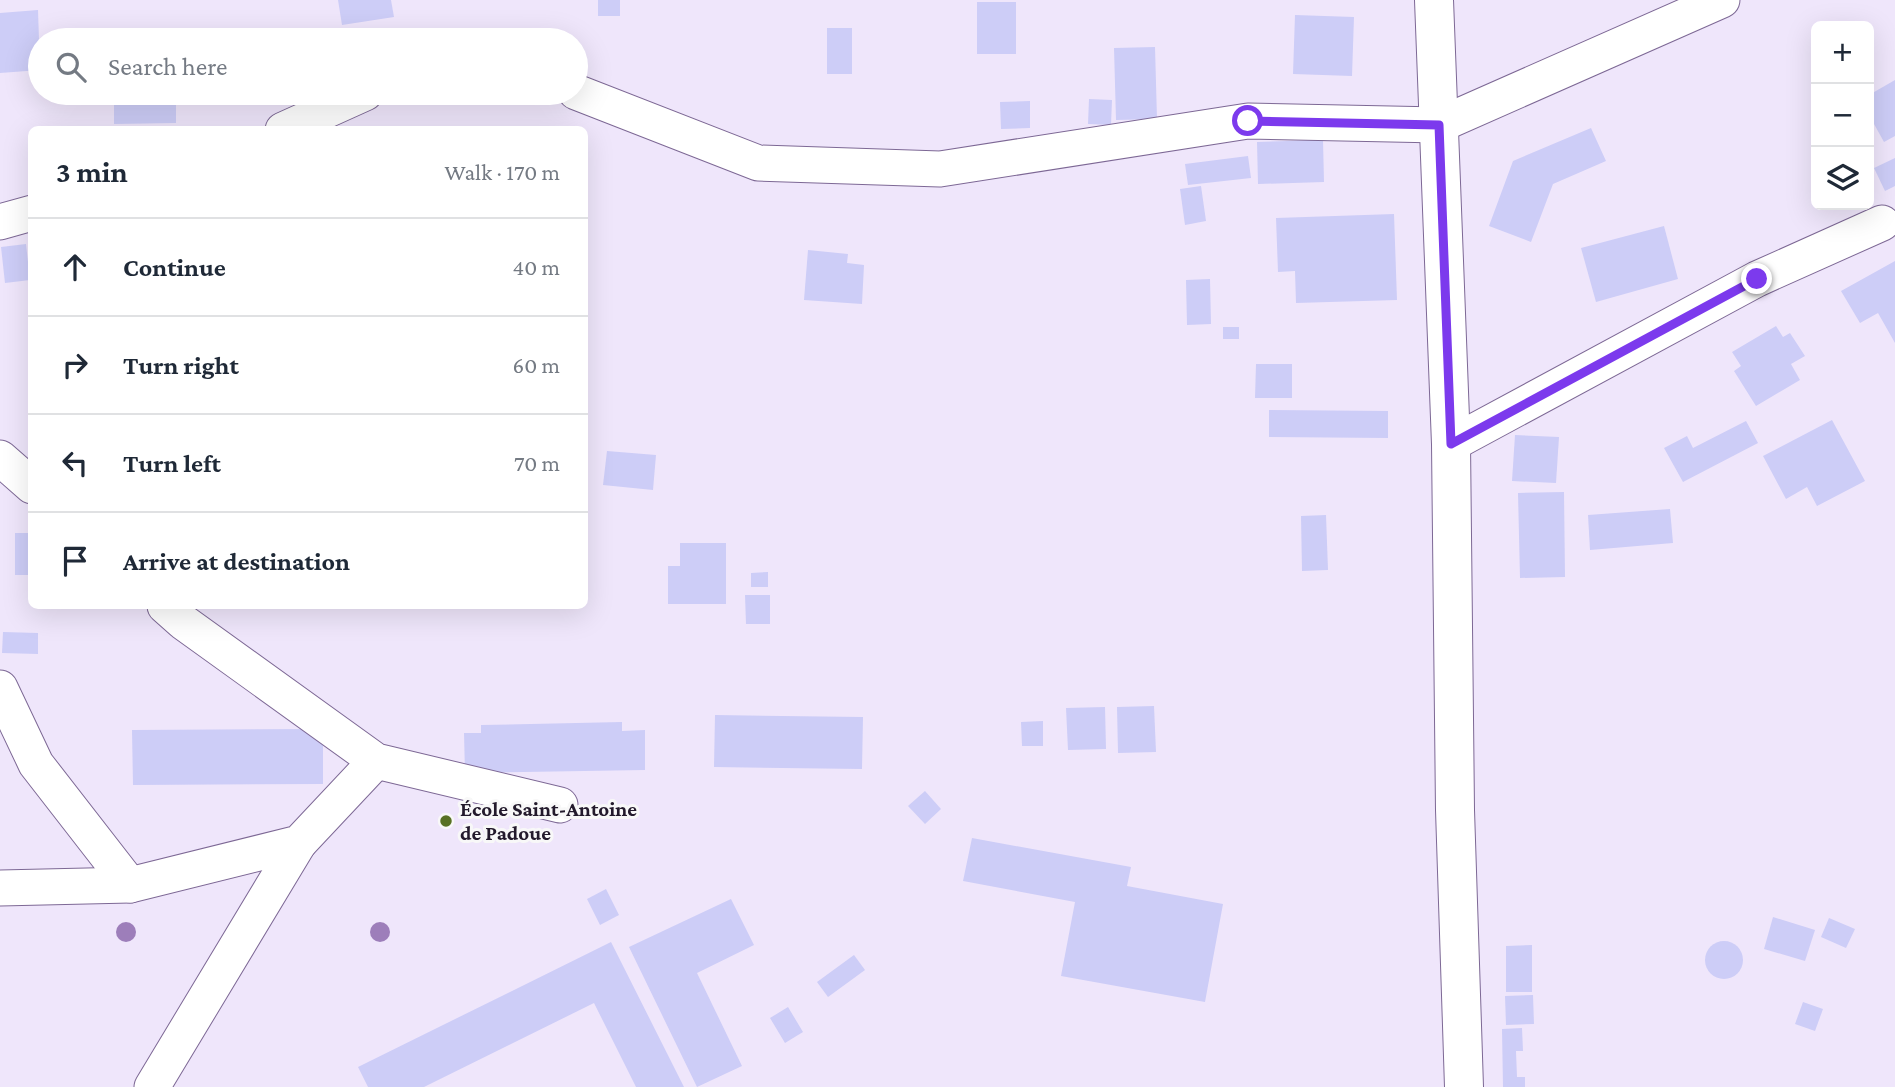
<!DOCTYPE html>
<html lang="en">
<head>
<meta charset="utf-8">
<style>
	:root { --surface:#fff; --page:#f2f2f3; --text:#1f2937; --muted:#747a83; --line:#e0e1e3 }
	body { margin:0; font-family:"Crimson Pro",serif; background:var(--page); color:var(--text) }
	.controls { position:absolute; right:21px; top:21px; display:grid; overflow:hidden; border-radius:10px; box-shadow:0 7px 28px #0002 }
	.controls button { width:63px; height:63px; display:grid; place-items:center; padding:0; border:0; border-bottom:2px solid var(--line); background:var(--surface); color:var(--text); font:35px sans-serif }
	.stop { position:absolute; width:21px; height:21px; margin:-16px; border:5px solid #7c3aed; border-radius:50%; background:#fff }
	.stop.end { background:#7c3aed; border-color:#fff; box-shadow:0 2px 7px #0008 }
	.list { margin:0; padding:0; list-style:none }
	h2 { display:flex; justify-content:space-between; align-items:center; height:91px; margin:0; padding:0 28px; font-size:30px }
	h2 small { font-size:23px; font-weight:400; color:var(--muted) }
	.list li { display:grid; grid-template-columns:46px 1fr auto; gap:21px; align-items:center; box-sizing:border-box; height:98px; padding:0 28px; border-top:2px solid var(--line) }
	.list b { display:block; font-size:26px; white-space:nowrap }
	.list em { font-size:23px; font-style:normal; color:var(--muted) }
	.icon { flex:none; width:38px; height:38px; fill:none; stroke:currentColor; stroke-width:2; stroke-linecap:round; stroke-linejoin:round }
	.map { position:relative; flex:none; width:1895px; height:1087px; overflow:hidden }
	.search { position:absolute; background:var(--surface); box-shadow:0 7px 28px #0002; left:28px; top:28px; width:560px; height:77px; display:flex; align-items:center; gap:18px; box-sizing:border-box; padding:0 24px; border-radius:38px; color:var(--muted); font-size:26px }
	.panel { position:absolute; background:var(--surface); box-shadow:0 7px 28px #0002; left:28px; top:126px; width:560px; height:483px; border-radius:10px }
	.map>svg:first-child { display:block }
	.building { fill:#cdcdf7 }
	.lines { fill:none; stroke-linecap:round; stroke-linejoin:round }
	.street-casing { stroke:#7d6895; stroke-width:37 }
	.primary-casing { stroke:#7d6895; stroke-width:40 }
	.street { stroke:#fff; stroke-width:35 }
	.primary { stroke:#fff; stroke-width:38 }
	.tree { fill:#9d7eba }
	.route { stroke:#7c3aed; stroke-width:9 }
	.poi-dot { fill:#587124; stroke:#f8f8f8; stroke-width:2.5 }
	.labels { text-anchor:middle; dominant-baseline:central; stroke-width:6; stroke-linejoin:round; paint-order:stroke }
	.poi-label { font-size:21px; font-weight:bold; fill:#231a2c; stroke:#f8f8f8; text-anchor:start }
</style>
</head>
<body>
<div class="map">
<svg width="1895" height="1087" viewBox="0 0 1895 1087">
	<rect width="100%" height="100%" fill="#efe6fb"/>
	<g class="building">
		<polygon points="338,0 391,0 394,17 342,25"/>
		<rect x="598" y="0" width="22" height="16"/>
		<rect x="977" y="2" width="39" height="52"/>
		<polygon points="38,10 40,70 0,73 0,13"/>
		<polygon points="1295,15 1354,17 1352,76 1293,74"/>
		<rect x="827" y="28" width="25" height="46"/>
		<polygon points="1155,47 1157,119 1116,120 1114,48"/>
		<polygon points="1895,80 1895,136 1884,142 1869,115 1869,95"/>
		<polygon points="114,93 176,93 176,123 114,124"/>
		<polygon points="1089,99 1112,100 1111,125 1088,124"/>
		<polygon points="1030,101 1030,128 1001,129 1000,102"/>
		<polygon points="1591,128 1606,161 1553,184 1531,242 1489,226 1513,161"/>
		<polygon points="1323,140 1324,182 1258,184 1257,142"/>
		<polygon points="1248,156 1251,178 1188,185 1185,164"/>
		<polygon points="1895,158 1895,186 1885,191 1874,168"/>
		<polygon points="1201,186 1206,221 1185,225 1180,189"/>
		<polygon points="1394,214 1397,300 1296,303 1295,271 1278,272 1276,218"/>
		<polygon points="1664,226 1678,279 1596,302 1581,248"/>
		<polygon points="26,244 30,280 5,283 1,247"/>
		<polygon points="808,250 848,254 847,263 864,265 862,304 804,300"/>
		<polygon points="1895,261 1895,343 1878,313 1860,323 1841,291"/>
		<polygon points="1210,279 1211,324 1187,325 1186,280"/>
		<polygon points="1776,326 1783,337 1790,333 1805,356 1791,364 1800,380 1756,406 1734,371 1741,366 1732,352"/>
		<rect x="1223" y="327" width="16" height="12"/>
		<polygon points="1256,364 1292,364 1292,398 1255,398"/>
		<polygon points="1269,410 1388,411 1388,438 1269,437"/>
		<polygon points="1832,420 1865,481 1817,506 1807,487 1786,499 1763,456"/>
		<polygon points="1746,421 1758,443 1683,482 1664,448 1687,436 1693,448"/>
		<polygon points="1515,435 1559,437 1556,483 1512,481"/>
		<polygon points="607,451 656,455 653,490 603,485"/>
		<polygon points="1564,492 1565,577 1520,578 1518,493"/>
		<polygon points="1670,509 1673,543 1590,550 1588,515"/>
		<polygon points="1326,515 1328,570 1302,571 1301,516"/>
		<rect x="15" y="533" width="17" height="42"/>
		<polygon points="680,543 726,543 726,604 668,604 668,566 680,566"/>
		<polygon points="768,572 768,587 751,587 751,573"/>
		<polygon points="745,595 770,595 770,624 746,624"/>
		<polygon points="3,632 38,633 38,654 2,653"/>
		<polygon points="1154,706 1156,752 1118,753 1117,707"/>
		<polygon points="1105,707 1106,749 1068,750 1066,708"/>
		<polygon points="715,715 863,717 862,769 714,767"/>
		<polygon points="1043,721 1043,746 1022,746 1021,722"/>
		<polygon points="622,722 622,731 645,730 645,770 465,773 464,733 481,733 481,725"/>
		<polygon points="323,729 323,784 133,785 132,730"/>
		<polygon points="925,791 941,809 925,824 908,806"/>
		<polygon points="972,838 1131,867 1127,886 1223,904 1205,1002 1061,976 1075,902 963,881"/>
		<polygon points="606,889 619,915 600,925 587,899"/>
		<polygon points="731,899 754,945 697,973 742,1066 697,1087 629,947"/>
		<polygon points="1773,917 1815,930 1805,961 1764,949"/>
		<polygon points="1829,918 1855,929 1846,948 1821,937"/>
		<circle cx="1724" cy="960" r="19"/>
		<polygon points="611,942 684,1087 636,1087 594,1003 424,1087 368,1087 358,1067"/>
		<polygon points="1532,945 1532,992 1506,992 1506,946"/>
		<polygon points="854,955 865,970 828,997 817,982"/>
		<polygon points="1533,995 1534,1024 1506,1025 1505,996"/>
		<polygon points="1803,1002 1823,1009 1815,1031 1795,1024"/>
		<polygon points="788,1007 803,1032 785,1043 770,1018"/>
		<polygon points="1522,1028 1523,1051 1516,1051 1517,1077 1525,1077 1525,1087 1503,1087 1502,1029"/>
	</g>
	<g class="lines">
		<g class="street-casing">
			<g id="street">
				<polyline points="576,92 758,163 940,169 1248,121 1439,125 1722,0"/>
				<polyline points="283,130 365,93"/>
				<polyline points="0,222 32,213"/>
				<polyline points="1451,444 1757,279 1882,223"/>
				<polyline points="0,458 32,486"/>
				<polyline points="165,606 183,622 376,761 560,805"/>
				<polyline points="0,688 36,764 130,885"/>
				<polyline points="0,888 130,885 299,843 376,761"/>
				<polyline points="152,1087 299,843"/>
			</g>
		</g>
		<g class="primary-casing">
			<polyline id="primary" points="1434,0 1451,444 1455,810 1464,1087"/>
		</g>
		<use href="#street" class="street"/>
		<use href="#primary" class="primary"/>
	</g>
	<g class="tree">
		<circle cx="126" cy="932" r="10"/>
		<circle cx="380" cy="932" r="10"/>
	</g>
	<g class="lines">
		<polyline class="route" points="1248,121 1439,125 1451,444 1757,279"/>
	</g>
	<circle class="poi-dot" cx="446" cy="821" r="7"/>
	<g class="labels">
		<g class="poi-label">
			<text x="460" y="809">École Saint-Antoine<tspan x="460" dy="24">de Padoue</tspan></text>
		</g>
	</g>
</svg>
<div class="controls">
<button>+</button>
<button>−</button>
<button><svg class="icon" aria-label="layers" viewBox="0 0 24 24"><path d="M12 4l9 5-9 5-9-5zM3 14l9 5 9-5"/></svg></button>
</div>
<div class="stop" style="left:1248px;top:121px"></div>
<div class="stop end" style="left:1757px;top:279px"></div>
<div class="search"><svg class="icon" aria-label="search" viewBox="0 0 24 24"><circle cx="10" cy="10" r="6"/><path d="M15 15l6 6"/></svg>Search here</div>
<section class="panel">
<h2>3 min<small>Walk · 170 m</small></h2>
<ul class="list">
<li><svg class="icon" aria-label="ahead" viewBox="0 0 24 24"><path d="M12 20V5M6 11l6-6 6 6"/></svg><div><b>Continue</b></div><em>40 m</em></li>
<li><svg class="icon" aria-label="right" viewBox="0 0 24 24"><path d="M7 20v-9h11M14 6l5 5-5 5"/></svg><div><b>Turn right</b></div><em>60 m</em></li>
<li><svg class="icon" aria-label="left" viewBox="0 0 24 24"><path d="M17 20v-9H6M10 6l-5 5 5 5"/></svg><div><b>Turn left</b></div><em>70 m</em></li>
<li><svg class="icon" aria-label="arrive" viewBox="0 0 24 24"><path d="M6 21V4h12l-3 4 3 4H6"/></svg><div><b>Arrive at destination</b></div></li>
</ul>
</section>
</div>
</body>
</html>
